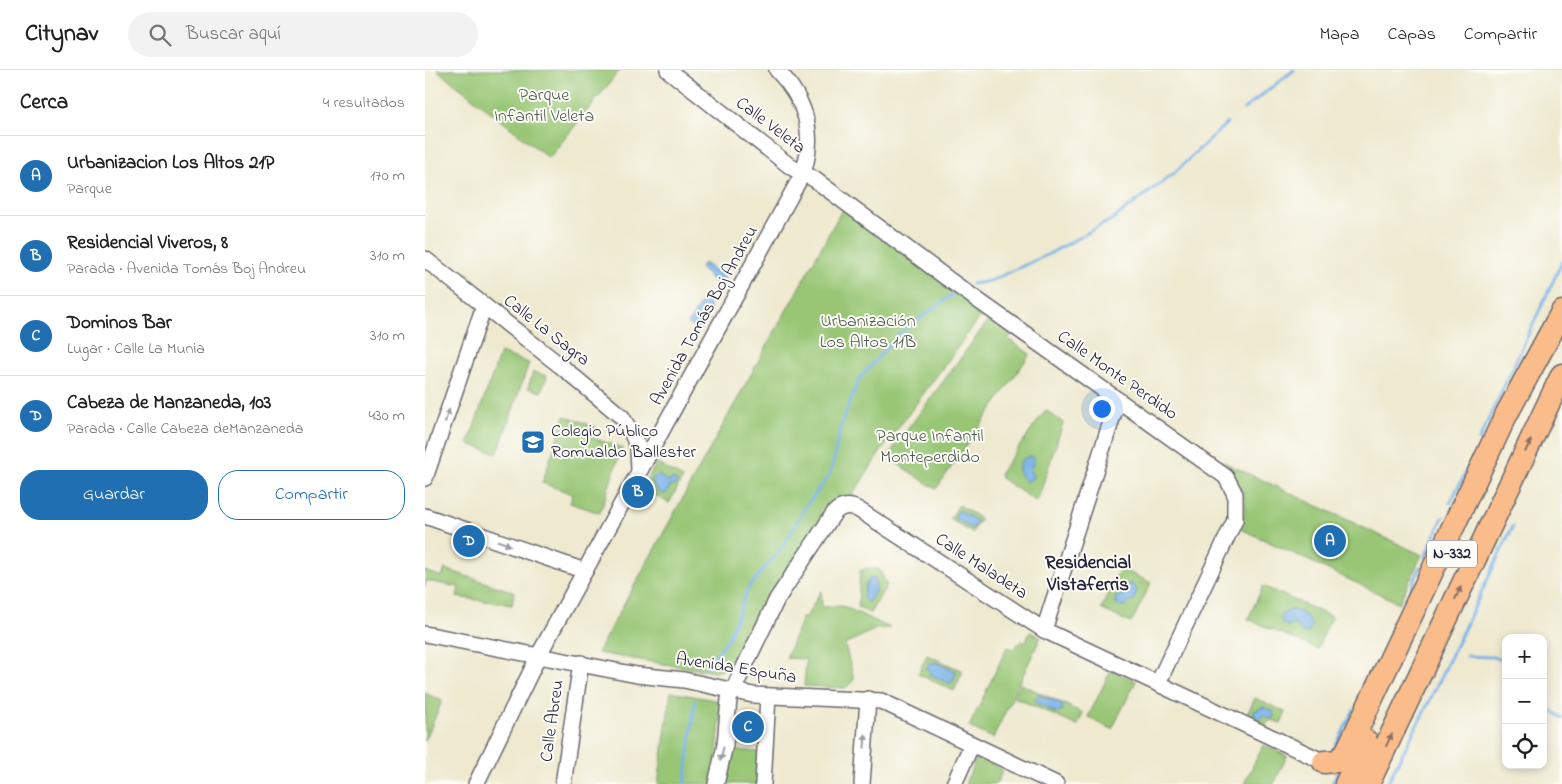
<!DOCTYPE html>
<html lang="es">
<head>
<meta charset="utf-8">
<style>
	:root { --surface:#fff; --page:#f2f2f2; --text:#202124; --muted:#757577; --line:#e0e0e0; --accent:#1f6fb2 }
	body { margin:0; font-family:"Indie Flower",sans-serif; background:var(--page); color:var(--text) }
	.controls { position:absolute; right:15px; bottom:15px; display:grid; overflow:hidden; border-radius:10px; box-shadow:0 2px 8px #0003 }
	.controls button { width:45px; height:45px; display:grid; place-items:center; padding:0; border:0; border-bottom:1px solid var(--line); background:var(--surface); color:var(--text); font:25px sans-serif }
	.you { position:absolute; left:676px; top:338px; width:18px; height:18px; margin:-12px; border:4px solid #fff; border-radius:50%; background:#1a73e8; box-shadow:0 0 0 8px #1a73e833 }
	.badge { display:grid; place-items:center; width:32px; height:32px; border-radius:50%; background:var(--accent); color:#fff; font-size:16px; font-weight:700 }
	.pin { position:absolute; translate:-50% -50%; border:2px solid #fff; box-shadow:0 1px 5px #0006 }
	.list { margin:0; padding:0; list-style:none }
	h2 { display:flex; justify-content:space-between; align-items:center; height:65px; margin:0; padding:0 20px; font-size:21px }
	h2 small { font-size:16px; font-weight:400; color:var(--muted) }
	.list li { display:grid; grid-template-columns:32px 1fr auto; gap:15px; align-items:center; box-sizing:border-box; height:80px; padding:0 20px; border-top:1px solid var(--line) }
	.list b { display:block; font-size:19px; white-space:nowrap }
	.list p { margin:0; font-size:16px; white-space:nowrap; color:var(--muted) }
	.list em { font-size:16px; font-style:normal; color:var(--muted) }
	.actions { display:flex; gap:10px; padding:15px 20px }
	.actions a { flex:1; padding:11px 0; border:1px solid var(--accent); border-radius:20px; text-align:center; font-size:18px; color:var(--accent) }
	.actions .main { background:var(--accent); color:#fff }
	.icon { flex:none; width:28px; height:28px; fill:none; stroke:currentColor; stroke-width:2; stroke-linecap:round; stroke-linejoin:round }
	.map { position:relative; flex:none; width:1137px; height:714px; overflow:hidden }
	header { display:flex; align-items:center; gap:30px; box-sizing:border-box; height:70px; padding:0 25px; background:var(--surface); border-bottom:1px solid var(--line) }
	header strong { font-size:24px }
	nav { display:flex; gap:28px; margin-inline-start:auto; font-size:18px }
	.search { width:350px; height:45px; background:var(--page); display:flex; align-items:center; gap:12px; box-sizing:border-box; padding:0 18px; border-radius:28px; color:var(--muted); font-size:19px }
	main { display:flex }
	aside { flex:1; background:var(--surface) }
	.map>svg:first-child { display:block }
	.green { fill:#98c674; stroke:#5d7458 }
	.water { fill:#76b1e7; stroke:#4c6a91 }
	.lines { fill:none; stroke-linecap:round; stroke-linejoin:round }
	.stream { stroke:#76b1e7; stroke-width:3 }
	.minor-casing { stroke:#69686f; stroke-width:18 }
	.highway-casing { stroke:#69686f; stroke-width:25 }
	.minor { stroke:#fff; stroke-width:15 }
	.highway { stroke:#f9bc8a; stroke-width:22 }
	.oneway { fill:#9c9ca7 }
	.oneway2 { fill:#8e6f62 }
	.labels { text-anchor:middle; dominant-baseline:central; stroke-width:4; stroke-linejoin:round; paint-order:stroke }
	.shield { fill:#fdfcf7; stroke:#646373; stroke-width:1 }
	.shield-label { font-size:16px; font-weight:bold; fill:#22223b }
	.park-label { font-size:18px; fill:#4b5b4f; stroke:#fdfcf7 }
	.street-label { font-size:18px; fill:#22223b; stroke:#fdfcf7 }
	.poi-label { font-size:18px; fill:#22223b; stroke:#fdfcf7; text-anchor:start }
	.neighbourhood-label { font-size:19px; font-weight:bold; fill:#22223b; stroke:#fdfcf7 }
</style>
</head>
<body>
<header>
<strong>Citynav</strong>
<div class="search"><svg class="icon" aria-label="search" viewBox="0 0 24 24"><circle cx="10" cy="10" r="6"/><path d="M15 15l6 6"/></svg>Buscar aquí</div>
<nav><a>Mapa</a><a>Capas</a><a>Compartir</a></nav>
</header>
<main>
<aside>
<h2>Cerca<small>4 resultados</small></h2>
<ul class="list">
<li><span class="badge">A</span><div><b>Urbanizacion Los Altos 21P</b><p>Parque</p></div><em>170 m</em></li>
<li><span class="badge">B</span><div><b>Residencial Viveros, 8</b><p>Parada · Avenida Tomás Boj Andreu</p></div><em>310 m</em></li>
<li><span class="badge">C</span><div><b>Dominos Bar</b><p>Lugar · Calle La Munia</p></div><em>310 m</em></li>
<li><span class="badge">D</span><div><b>Cabeza de Manzaneda, 103</b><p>Parada · Calle Cabeza deManzaneda</p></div><em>430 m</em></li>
</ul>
<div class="actions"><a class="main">Guardar</a><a>Compartir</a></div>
</aside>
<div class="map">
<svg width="1137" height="714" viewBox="0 0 1137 714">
	<rect width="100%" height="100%" fill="#fdfcf7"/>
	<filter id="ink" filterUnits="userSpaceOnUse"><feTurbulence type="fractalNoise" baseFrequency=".02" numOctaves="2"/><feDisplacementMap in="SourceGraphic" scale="10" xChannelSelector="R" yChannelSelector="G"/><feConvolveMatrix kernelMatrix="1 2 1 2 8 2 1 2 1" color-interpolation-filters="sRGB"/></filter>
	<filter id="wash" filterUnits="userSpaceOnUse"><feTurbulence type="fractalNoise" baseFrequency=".0096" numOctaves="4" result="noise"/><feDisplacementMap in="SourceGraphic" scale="20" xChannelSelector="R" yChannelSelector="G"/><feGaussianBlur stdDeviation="1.12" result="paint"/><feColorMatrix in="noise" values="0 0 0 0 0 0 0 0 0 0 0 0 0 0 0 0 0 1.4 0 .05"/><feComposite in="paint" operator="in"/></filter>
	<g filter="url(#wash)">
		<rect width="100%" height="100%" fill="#eee9cf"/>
		<g class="green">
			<polygon points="12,0 195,0 124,88"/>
			<path d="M 418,138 L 559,242 L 456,381 L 425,429 L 416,429 L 406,434 L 359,506 L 343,525 L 315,587 C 308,596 301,601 289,602 L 172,583 Z"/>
			<polygon points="566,247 587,263 583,269 605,284 511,419 462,387"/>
			<polygon points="75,283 104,293 72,384 43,374"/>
			<polygon points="108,302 122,306 116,322 103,318"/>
			<polygon points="621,340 638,353 612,432 576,408 575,403"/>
			<polygon points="140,346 171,357 168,368 197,378 175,443 145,433 148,424 117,413"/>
			<path d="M 786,386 L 997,485 L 974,533 L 814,458 C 831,425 809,405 786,386 Z"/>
			<polygon points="231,393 258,408 244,433 218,418"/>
			<polygon points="534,435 556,449 547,463 525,449"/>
			<polygon points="442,498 454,499 462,515 445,543 433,537 435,501"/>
			<polygon points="695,498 726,513 706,553 676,539"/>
			<polygon points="20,499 89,522 87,535 32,527 34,517 1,511 0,516 0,501 17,507"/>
			<polygon points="838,516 907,547 892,579 823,549"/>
			<polygon points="396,521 397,537 418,536 465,558 451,559 420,574 429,610 420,618 379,616 381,589 361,588 377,548 381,547"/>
			<polygon points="605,562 616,567 568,668 544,657 582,577 588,579 596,571 600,573"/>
			<polygon points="502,585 538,601 529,621 493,604"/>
			<polygon points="686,600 711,611 687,659 663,647"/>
			<polygon points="596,614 658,643 652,656 589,627"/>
			<polygon points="246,622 295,631 297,636 288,714 233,714"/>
			<polygon points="0,623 17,631 0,671"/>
			<polygon points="830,628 861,642 856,653 846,650 840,655 821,646"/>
			<polygon points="838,675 862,686 849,714 819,714"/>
			<polygon points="306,680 335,682 333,714 299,714"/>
			<polygon points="552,687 578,700 571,714 540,714"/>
		</g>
		<g class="water">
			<polygon points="279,193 299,206 300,210 296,214 294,212 292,214 275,198"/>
			<polygon points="279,227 286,232 283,235 286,238 274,253 277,256 273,261 263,254"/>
			<path d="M 606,386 L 610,391 L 605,399 L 608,407 L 602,412 C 593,406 591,397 598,389 Z"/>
			<polygon points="234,405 243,412 247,409 252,411 251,415 245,416 241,424 235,423 228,414 228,408"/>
			<polygon points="534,440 552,451 547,459 529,448"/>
			<polygon points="445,508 450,509 451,520 443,533 438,528 441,514"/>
			<polygon points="706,513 712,520 709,530 700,536 691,535 690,527 698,525 700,515"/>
			<path d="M 864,540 C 876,540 883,546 887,556 L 884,562 L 877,563 L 870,554 L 862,556 L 857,553 L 856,545 Z"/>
			<polygon points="505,592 509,594 510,592 532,602 526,614 504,604 505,601 501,599"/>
			<polygon points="613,625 636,633 638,640 631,643 612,633 610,628"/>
			<polygon points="838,637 848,641 849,647 846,649 839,645 834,649 830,648 829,641"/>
		</g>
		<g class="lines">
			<g class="stream">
				<polyline points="819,39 869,0"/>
				<polyline points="547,214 565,211 622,185 688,149 748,104 802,53"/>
				<polyline points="1054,370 1137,192"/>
				<polyline points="1025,433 1044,396"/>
				<polyline points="1000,487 1018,447"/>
				<polyline points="977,540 995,497"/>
				<polyline points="1042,586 1068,587 1081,591"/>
				<polyline points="280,598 303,569 323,518 359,475 379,439 405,404 417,352 434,309 475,263 528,224"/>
				<polyline points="1118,634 1137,648"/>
				<polyline points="909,679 929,640"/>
				<polyline points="260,714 270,631"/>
				<polyline points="907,714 914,699"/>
				<polyline points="962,714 1005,630 1088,456"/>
			</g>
		</g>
	</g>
	<g filter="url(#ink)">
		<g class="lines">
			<g class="minor-casing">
				<g id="minor">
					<polyline points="243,0 366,97 389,109 523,209 801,407 810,424 810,450 733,613"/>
					<polyline points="0,189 137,297 197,347 207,364 213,377 214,401"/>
					<polyline points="0,408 59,236"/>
					<polyline points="0,446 160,501"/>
					<polyline points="619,560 693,330"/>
					<polyline points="0,564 212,605 259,610 328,625 456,631 631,714"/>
					<path d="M 51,714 L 117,579 L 378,103 C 391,63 381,30 352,0"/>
					<polyline points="138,714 156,593"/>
					<path d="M 291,714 L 300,675 L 304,629 L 308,620 L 352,529 L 409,443 C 417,435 425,435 434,440 L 619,560 L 899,692"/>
					<polyline points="338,714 343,626"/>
					<polyline points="437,714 443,629"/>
					<polyline points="529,714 547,674"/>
				</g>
			</g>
			<g class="highway-casing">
				<g id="highway">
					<polyline points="899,692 912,691 921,683 1081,345 1137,242"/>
					<polyline points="921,714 941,671"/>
					<polyline points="943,714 1137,305"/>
				</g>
			</g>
			<use href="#minor" class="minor"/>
			<use href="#highway" class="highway"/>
		</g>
		<defs><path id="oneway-solid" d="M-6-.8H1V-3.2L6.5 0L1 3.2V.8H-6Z" transform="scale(1.25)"/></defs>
		<g class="oneway">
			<use href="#oneway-solid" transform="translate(22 346) rotate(-71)"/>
			<use href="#oneway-solid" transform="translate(79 473) rotate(19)"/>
			<use href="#oneway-solid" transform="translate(440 671) rotate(-86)"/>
			<use href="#oneway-solid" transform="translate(297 684) rotate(102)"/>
		</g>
		<g class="oneway2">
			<use href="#oneway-solid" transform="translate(1103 376) rotate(-65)"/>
			<use href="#oneway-solid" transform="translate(1033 523) rotate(-65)"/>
			<use href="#oneway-solid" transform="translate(964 670) rotate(-65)"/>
		</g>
	</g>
	<defs>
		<g id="school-square" transform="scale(1.25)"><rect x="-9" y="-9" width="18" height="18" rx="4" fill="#1f6fb2" stroke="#fdfcf7"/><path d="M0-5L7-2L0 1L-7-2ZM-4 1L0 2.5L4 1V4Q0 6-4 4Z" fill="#fff"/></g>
	</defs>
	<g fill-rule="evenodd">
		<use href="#school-square" x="108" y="372"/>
	</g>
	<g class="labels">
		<rect class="shield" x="1002" y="470.5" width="50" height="27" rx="4"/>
		<g class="shield-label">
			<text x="1027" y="484">N-332</text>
		</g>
		<g class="park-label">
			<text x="119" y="26">Parque<tspan x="119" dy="21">Infantil Veleta</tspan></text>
			<text x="443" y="252">Urbanización<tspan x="443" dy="21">Los Altos 11B</tspan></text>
			<text x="505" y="367">Parque Infantil<tspan x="505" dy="21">Monteperdido</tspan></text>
		</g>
		<g class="street-label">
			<text transform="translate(345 56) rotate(37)">Calle Veleta</text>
			<text transform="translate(280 246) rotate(-61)">Avenida Tomás Boj Andreu</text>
			<text transform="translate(121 261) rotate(38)">Calle La Sagra</text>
			<text transform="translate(692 306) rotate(35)">Calle Monte Perdido</text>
			<text transform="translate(556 497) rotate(33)">Calle Maladeta</text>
			<text transform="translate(311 599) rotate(9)">Avenida Espuña</text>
			<text transform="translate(128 651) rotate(-82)">Calle Abreu</text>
		</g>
		<g class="poi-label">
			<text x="126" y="362">Colegio Público<tspan x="126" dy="21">Romualdo Ballester</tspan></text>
		</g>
		<g class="neighbourhood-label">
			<text x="663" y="493">Residencial<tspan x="663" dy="22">Vistaferris</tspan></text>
		</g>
	</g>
</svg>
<div class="controls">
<button>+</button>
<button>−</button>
<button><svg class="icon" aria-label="locate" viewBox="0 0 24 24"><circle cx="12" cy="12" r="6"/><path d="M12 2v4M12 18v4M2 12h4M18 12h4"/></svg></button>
</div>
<div class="you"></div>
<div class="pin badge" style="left:905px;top:471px">A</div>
<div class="pin badge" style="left:213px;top:422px">B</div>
<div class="pin badge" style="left:323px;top:657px">C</div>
<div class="pin badge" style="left:44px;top:471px">D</div>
</div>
</main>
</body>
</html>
